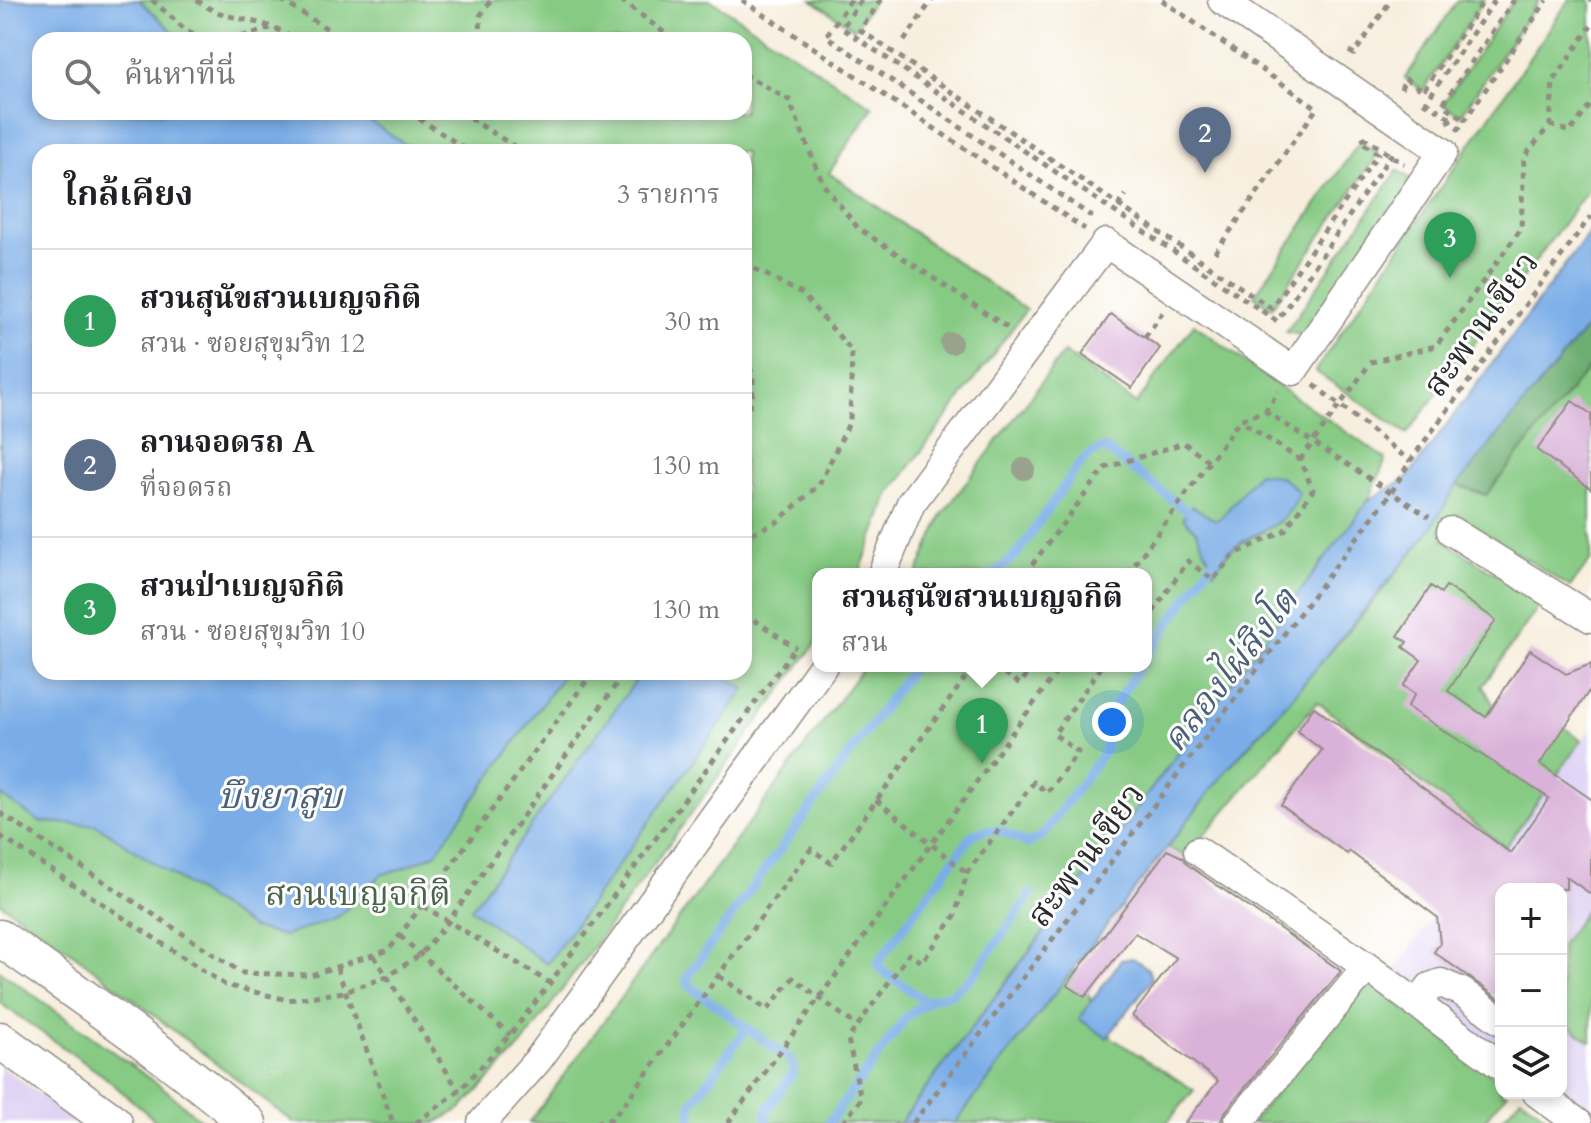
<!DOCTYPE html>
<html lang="th">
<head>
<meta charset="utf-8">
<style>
	:root { --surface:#fff; --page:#f6f6f6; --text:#202124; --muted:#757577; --line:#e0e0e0; --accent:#111827 }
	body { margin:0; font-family:Cardo,"Noto Serif Thai",serif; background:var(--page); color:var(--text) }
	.controls { position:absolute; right:24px; bottom:24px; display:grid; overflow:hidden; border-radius:16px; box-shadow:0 4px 12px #0003 }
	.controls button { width:72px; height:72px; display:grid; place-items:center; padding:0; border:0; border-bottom:2px solid var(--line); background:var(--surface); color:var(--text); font:40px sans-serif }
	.you { position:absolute; left:1112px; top:722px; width:28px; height:28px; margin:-20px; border:6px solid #fff; border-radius:50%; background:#1a73e8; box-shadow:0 0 0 12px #1a73e833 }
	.badge { display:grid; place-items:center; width:52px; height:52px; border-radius:50%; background:var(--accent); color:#fff; font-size:26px; font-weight:700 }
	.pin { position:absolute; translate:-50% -66px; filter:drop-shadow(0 2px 4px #0008) }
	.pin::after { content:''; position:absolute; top:42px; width:28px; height:24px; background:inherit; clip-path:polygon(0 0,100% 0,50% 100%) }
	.popup { position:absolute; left:812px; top:568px; width:340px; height:104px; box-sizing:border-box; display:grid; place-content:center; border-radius:16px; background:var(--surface); filter:drop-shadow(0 2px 6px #0005); font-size:26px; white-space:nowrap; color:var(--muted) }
	.popup b { font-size:30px; color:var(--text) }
	.popup::after { content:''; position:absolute; left:50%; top:100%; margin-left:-16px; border:16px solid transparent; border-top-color:var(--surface) }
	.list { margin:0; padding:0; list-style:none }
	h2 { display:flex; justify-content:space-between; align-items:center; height:104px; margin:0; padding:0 32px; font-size:34px }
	h2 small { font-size:26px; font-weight:400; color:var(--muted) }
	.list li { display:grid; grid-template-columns:52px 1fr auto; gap:24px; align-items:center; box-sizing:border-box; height:144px; padding:0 32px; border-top:2px solid var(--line) }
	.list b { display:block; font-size:30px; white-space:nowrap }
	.list p { margin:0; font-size:26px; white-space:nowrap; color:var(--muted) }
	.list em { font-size:26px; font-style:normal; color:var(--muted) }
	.icon { flex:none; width:44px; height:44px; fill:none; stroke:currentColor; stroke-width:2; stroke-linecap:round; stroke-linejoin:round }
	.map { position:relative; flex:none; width:1591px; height:1123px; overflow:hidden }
	.search { position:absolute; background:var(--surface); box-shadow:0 4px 12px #0003; left:32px; top:32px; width:720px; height:88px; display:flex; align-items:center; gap:20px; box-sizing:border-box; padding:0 28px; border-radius:24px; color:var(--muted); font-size:30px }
	.panel { position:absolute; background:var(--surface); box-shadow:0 4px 12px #0003; left:32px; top:144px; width:720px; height:536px; border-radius:24px }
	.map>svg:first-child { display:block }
	.built { fill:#e0d4f4 }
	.green { fill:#86ca83; stroke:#587a57; stroke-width:2; fill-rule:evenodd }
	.forest { fill:#6cae71; stroke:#4c6c4e; stroke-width:2 }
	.water { fill:#7aade7; stroke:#526c89; stroke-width:2 }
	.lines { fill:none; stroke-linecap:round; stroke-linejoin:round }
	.stream { stroke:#7aade7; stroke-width:9 }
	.building { fill:#dab2d9 }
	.minor-casing { stroke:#918c84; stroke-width:31 }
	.major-casing { stroke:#918c84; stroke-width:39 }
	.path { stroke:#918c84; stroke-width:5; stroke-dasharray:6 6; stroke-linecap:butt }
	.minor { stroke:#fff; stroke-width:28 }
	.major { stroke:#fff; stroke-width:36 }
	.tree { fill:#98a28c }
	.labels { text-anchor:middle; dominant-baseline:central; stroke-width:6; stroke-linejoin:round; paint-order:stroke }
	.street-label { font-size:34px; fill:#2b2b2b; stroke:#fff }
	.park-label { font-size:34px; fill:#4b634a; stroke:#fff }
	.water-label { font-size:36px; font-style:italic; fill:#4b5f76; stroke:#fff }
</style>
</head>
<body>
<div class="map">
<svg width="1591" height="1123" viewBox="0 0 1591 1123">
	<rect width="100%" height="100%" fill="#fff"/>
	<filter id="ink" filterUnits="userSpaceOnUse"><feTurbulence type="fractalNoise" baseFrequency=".0125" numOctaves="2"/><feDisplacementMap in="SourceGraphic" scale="16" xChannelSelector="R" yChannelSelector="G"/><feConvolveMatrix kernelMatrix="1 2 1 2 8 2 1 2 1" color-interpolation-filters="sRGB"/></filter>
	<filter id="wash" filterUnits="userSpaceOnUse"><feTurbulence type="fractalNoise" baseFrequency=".006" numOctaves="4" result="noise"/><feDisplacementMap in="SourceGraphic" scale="32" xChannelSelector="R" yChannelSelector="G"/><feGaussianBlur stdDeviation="1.8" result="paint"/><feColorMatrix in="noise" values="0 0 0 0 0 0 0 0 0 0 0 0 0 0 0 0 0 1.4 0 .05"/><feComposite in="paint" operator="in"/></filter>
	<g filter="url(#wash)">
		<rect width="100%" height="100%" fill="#f7eedd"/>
		<g class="built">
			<polygon points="1591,728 1591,1121 1554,1093 1561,1093 1561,889 1501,889 1501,1054 1393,973 1489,835 1505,846"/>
			<polygon points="0,1066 79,1123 0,1123"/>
		</g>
		<g class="green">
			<path d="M 0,0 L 711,0 L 873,107 L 829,173 L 1026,310 L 889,495 L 859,574 L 818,574 L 818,640 L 521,1046 L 461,1109 L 435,1123 L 294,1123 L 78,957 L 0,903 ZM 40,40 L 744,40 L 744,112 L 40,112 ZM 40,152 L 744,152 L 744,672 L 40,672 Z"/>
			<polygon points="812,0 874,0 854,29"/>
			<polygon points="1458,0 1484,0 1423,91 1405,78"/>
			<polygon points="1514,0 1539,0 1460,116 1443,104"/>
			<polygon points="1569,0 1591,0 1591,186 1407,434 1315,371"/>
			<polygon points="1360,141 1378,154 1271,308 1254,296"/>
			<polygon points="1398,170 1415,182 1305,336 1286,332"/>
			<polygon points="1194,324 1270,380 1386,459 1369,500 900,1123 529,1123 864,666 1146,666 1146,574 917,574 942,515 1064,352 1136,404"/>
			<path d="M 1591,365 L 1591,560 L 1570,587 L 1466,521 L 1443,540 L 1541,603 L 1483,686 L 1516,746 L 1541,712 L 1582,740 L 1505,847 L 1317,702 L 1186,857 L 1167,847 C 1188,820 1208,791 1230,765 C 1308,675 1395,588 1457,485 L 1486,495 Z"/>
			<polygon points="1588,907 1591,909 1591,1042 1561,1020 1561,945"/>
			<polygon points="1074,968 1112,1038 1194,1090 1167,1123 955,1123"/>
			<polygon points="0,971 166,1090 204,1123 158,1123 105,1077 0,1003"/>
			<polygon points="1368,981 1501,1082 1501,1093 1507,1093 1482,1123 1251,1123"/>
			<polygon points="1521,1097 1544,1115 1538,1123 1498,1123"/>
		</g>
		<polygon class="forest" points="1591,322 1591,365 1486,495 1457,485"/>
		<g class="water">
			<polygon points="0,0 139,0 182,40 40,40 40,112 356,112 417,152 40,152 40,672 565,672 435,854 404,868 381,875 338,917 284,936 252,928 96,825 40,822 0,795"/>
			<polygon points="1591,230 1591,322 1457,485 1428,533 1290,700 1229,767 955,1123 900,1123 1369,500 1407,478"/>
			<path d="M 1258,473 C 1277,475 1287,477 1299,493 C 1283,533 1259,526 1230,551 C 1224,556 1220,565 1214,571 L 1197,532 L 1183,518 L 1192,506 L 1215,520 L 1221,518 Z"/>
			<polygon points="642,672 720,672 745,689 547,964 471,909"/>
			<polygon points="1133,958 1148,969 1152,979 1107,1038 1079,1019 1121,960"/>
		</g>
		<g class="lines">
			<g class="stream">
				<polyline points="994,574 1017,554 1081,462 1092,453 1105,448 1196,518"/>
				<polyline points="1146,657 1217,555"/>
				<path d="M 926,1002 L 879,968 L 878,962 L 972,835 C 993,825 1007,832 1027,844 L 1042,836 L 1105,751 L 1106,719 L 1140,666"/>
				<polyline points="690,1123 692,1103 747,1028"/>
				<polyline points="767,1123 766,1112 794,1071 791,1060 695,990 687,983 687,977 914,666"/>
				<polyline points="829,1123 907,1016 931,999 951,994 974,975 1031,894"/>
			</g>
		</g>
		<g id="blocks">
			<g class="building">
				<polygon points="1111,314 1160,348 1132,388 1082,354"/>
				<polygon points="1572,401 1591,414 1591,489 1537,450"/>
				<polygon points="1431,586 1441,593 1446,586 1496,620 1448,691 1486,717 1530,650 1566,674 1591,664 1591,688 1540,764 1591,799 1591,894 1566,877 1566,889 1501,889 1501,1000 1434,952 1440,943 1437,917 1349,851 1347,854 1281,805 1322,750 1297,731 1314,707 1511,853 1549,798 1407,707 1415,694 1403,686 1421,660 1403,647 1407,642 1398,636"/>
				<polygon points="1167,850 1182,857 1188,865 1341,971 1225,1112 1220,1123 1185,1123 1218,1081 1132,1016 1176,958 1135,933 1085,997 1067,985"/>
			</g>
		</g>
	</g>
	<g filter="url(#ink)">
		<use href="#blocks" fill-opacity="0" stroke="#918c84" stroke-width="2"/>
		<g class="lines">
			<g class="minor-casing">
				<g id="minor">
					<polyline points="1451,531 1591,618"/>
					<polyline points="882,574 911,503 1106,243 1293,371 1443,152 1222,0"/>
					<polyline points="1198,851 1367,967 1501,1066"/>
					<polyline points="1417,1005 1430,987 1441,983 1462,992 1501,1021"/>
					<polyline points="1537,1093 1578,1123"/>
					<polyline points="482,1123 538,1060 823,666"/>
					<polyline points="1238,1123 1367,967"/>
				</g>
			</g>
			<g class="major-casing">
				<g id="major">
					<path d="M 0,938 C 84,998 169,1056 248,1123"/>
					<polyline points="0,1040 114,1123"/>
				</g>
			</g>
			<g class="path">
				<polyline points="152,0 188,32 211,40"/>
				<path d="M 197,0 C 218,18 247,18 272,27 C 280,30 288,36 296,40"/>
				<polyline points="281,0 345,40"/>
				<polyline points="621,0 674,40"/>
				<polyline points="742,0 1085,229"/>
				<polyline points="851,0 826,36 1094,218"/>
				<polyline points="861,0 842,28 1277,321 1393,152"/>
				<polyline points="881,0 860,30 1271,308 1378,154 1360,141 1371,134"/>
				<polyline points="1162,0 1317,108 1214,254"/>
				<polyline points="1590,0 1591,2"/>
				<polyline points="230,40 271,28"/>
				<polyline points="481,40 480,16 491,0"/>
				<polyline points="904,41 932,0"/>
				<polyline points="1349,51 1354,54 1391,0"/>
				<polyline points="744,74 789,100 823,184 858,228 1008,328"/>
				<polyline points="1401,89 1405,78 1423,91 1484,0"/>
				<polyline points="1425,101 1453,120"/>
				<polyline points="1424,105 1495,0"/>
				<polyline points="409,112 470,152"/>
				<polyline points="460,112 523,152"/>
				<polyline points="1447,122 1460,116 1443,104 1514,0"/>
				<polyline points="1550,125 1570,132 1591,104"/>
				<polyline points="1457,131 1547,0"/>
				<polyline points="1363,137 1404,164"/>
				<polyline points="1118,206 1126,195"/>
				<polyline points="744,263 802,294 852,351 850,421 819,485 777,522 744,537"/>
				<polyline points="1145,337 1163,312"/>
				<path d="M 744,356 C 757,373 755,400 744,417"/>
				<polyline points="1314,385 1410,461"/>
				<polyline points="1265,411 1429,517"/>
				<polyline points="1300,460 1371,362 1436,346 1521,229 1524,157 1550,125 1553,82 1591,26"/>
				<polyline points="1025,574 1105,468 1184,443 1210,462"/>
				<polyline points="1128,574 1240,420 1265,411 1279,392"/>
				<polyline points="744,613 796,648"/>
				<polyline points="1146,622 1188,561 1213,580 1233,555 1284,531 1313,490 1300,460 1241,421"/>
				<polyline points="995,666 1020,684 1033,666"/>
				<polyline points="876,800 967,873"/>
				<polyline points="0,813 242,973 311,975 389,950 593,672"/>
				<polyline points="0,836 225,985 288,1000 344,992 386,977 420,955 448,922 625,672"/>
				<polyline points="423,906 550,983"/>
				<polyline points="400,936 510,1035"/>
				<polyline points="374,956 459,1091"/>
				<polyline points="337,968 393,1123"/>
				<polyline points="719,976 767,1010 793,978 857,1026"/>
				<polyline points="416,1123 459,1091 510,1035 550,983 795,648"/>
				<polyline points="595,1123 611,1119 623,1106 811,849 831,863 974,666"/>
				<polyline points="728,1123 1061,666"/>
				<polyline points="843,1123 861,1099 848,1039 909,954 922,962 955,916 967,873 1034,782 1047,793 1078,752 1054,734 1102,666"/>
				<polyline points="913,1123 1391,493 1410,461 1591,216"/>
			</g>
			<use href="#minor" class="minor"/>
			<use href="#major" class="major"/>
		</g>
		<g class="tree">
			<circle cx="951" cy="343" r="11"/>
			<circle cx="1024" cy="469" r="11"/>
		</g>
	</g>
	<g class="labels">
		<g class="street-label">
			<text transform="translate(1481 324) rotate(-54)">สะพานเขียว</text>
			<text transform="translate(1086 855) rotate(-53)">สะพานเขียว</text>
		</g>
		<g class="park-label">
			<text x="358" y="894">สวนเบญจกิติ</text>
		</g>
		<g class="water-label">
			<text transform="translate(1230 670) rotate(-52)">คลองไผ่สิงโต</text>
			<text x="280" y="796">บึงยาสูบ</text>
		</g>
	</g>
</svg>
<div class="controls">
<button>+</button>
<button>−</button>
<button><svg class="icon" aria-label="layers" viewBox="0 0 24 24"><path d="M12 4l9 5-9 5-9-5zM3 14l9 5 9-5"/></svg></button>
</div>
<div class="you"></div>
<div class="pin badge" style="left:982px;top:764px;background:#2e9e5b">1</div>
<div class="popup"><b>สวนสุนัขสวนเบญจกิติ</b>สวน</div>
<div class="pin badge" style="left:1205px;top:173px;background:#5c6f8a">2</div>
<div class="pin badge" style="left:1450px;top:278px;background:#2e9e5b">3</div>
<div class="search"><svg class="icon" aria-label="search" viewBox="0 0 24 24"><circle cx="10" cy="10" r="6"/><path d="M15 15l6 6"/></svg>ค้นหาที่นี่</div>
<section class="panel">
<h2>ใกล้เคียง<small>3 รายการ</small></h2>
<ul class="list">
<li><span class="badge" style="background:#2e9e5b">1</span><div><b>สวนสุนัขสวนเบญจกิติ</b><p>สวน · ซอยสุขุมวิท 12</p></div><em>30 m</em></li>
<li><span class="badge" style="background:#5c6f8a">2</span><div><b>ลานจอดรถ A</b><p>ที่จอดรถ</p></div><em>130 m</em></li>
<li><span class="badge" style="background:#2e9e5b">3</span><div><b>สวนป่าเบญจกิติ</b><p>สวน · ซอยสุขุมวิท 10</p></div><em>130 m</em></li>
</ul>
</section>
</div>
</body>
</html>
